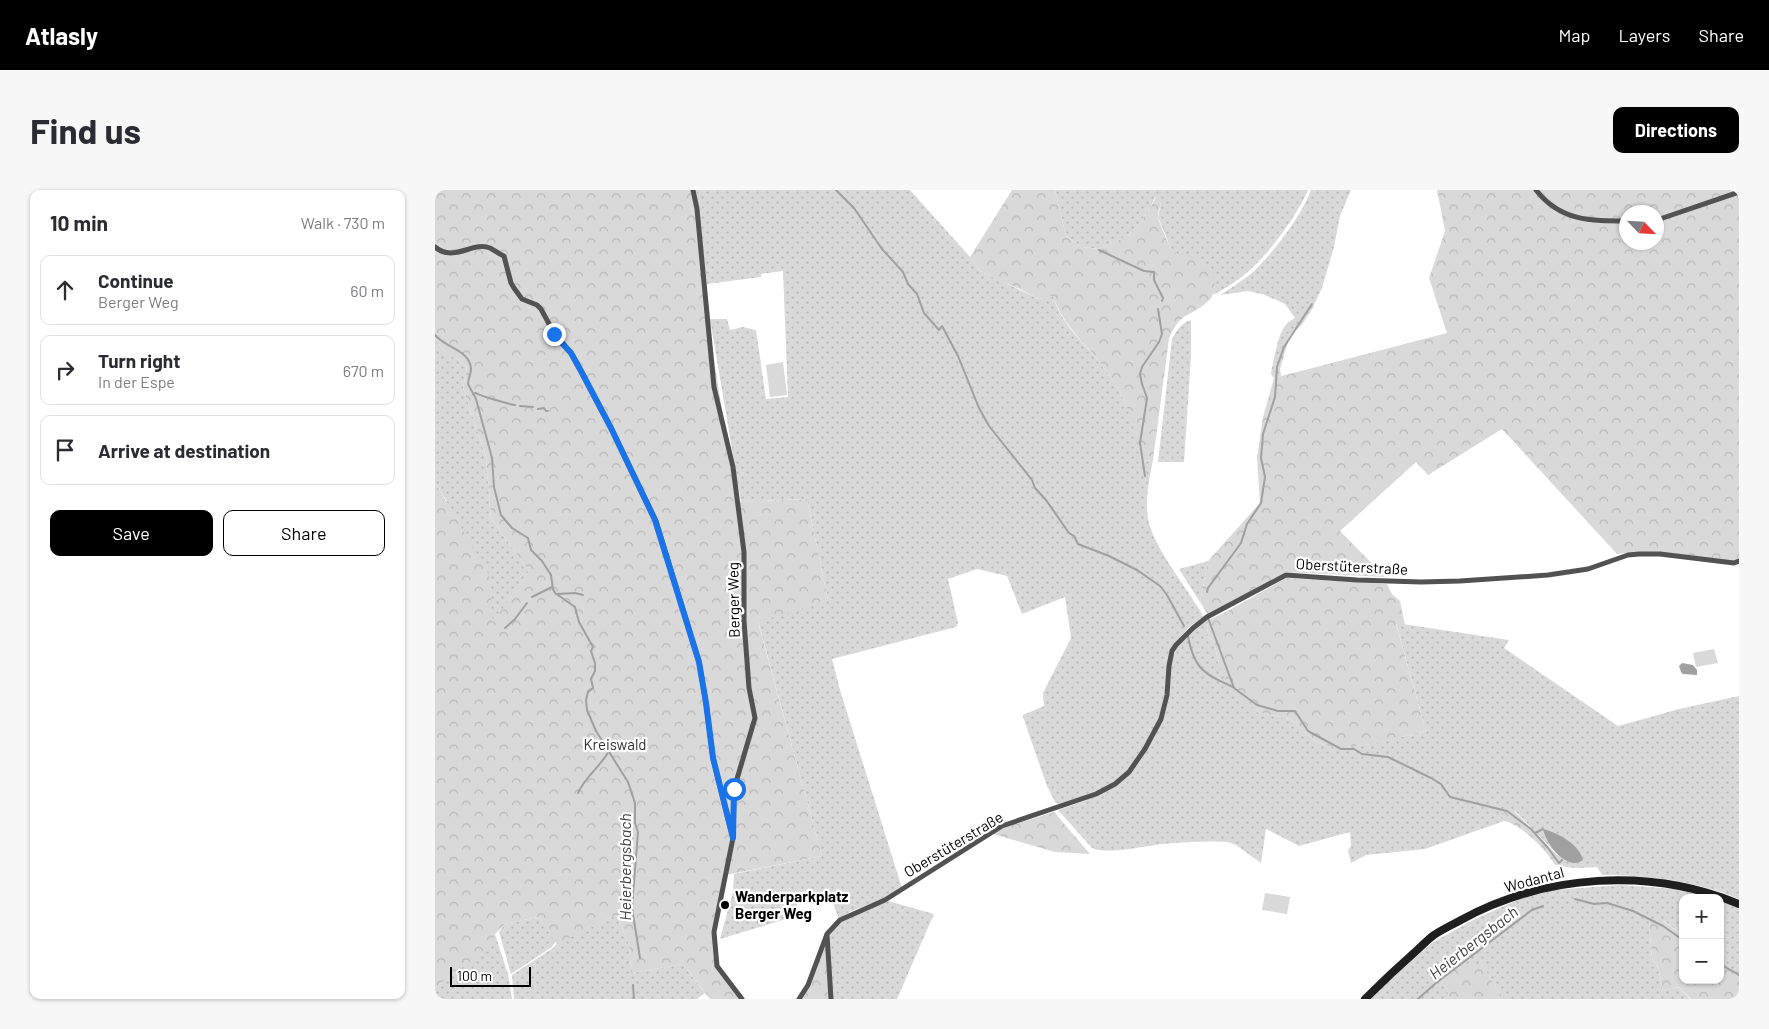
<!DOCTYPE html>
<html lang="en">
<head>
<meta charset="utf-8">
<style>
	:root { --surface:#fff; --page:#f7f7f7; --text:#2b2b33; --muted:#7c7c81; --line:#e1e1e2; --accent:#000 }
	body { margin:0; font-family:Barlow,sans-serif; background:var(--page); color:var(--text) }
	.controls { position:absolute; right:15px; bottom:15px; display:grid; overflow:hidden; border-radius:10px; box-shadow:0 1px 4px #0004 }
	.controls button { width:45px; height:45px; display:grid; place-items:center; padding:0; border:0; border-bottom:1px solid var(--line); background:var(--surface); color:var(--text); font:25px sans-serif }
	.compass { position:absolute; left:1184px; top:15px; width:45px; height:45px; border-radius:50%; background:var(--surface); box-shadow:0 1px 4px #0004; rotate:115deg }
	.scale { position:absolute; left:15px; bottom:12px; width:81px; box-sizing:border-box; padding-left:5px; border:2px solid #000; border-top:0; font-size:14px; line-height:18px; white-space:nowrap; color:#000; -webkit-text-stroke:4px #fff; paint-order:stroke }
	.stop { position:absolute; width:15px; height:15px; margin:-11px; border:4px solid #1a73e8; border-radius:50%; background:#fff }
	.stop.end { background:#1a73e8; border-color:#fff; box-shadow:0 1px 5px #0008 }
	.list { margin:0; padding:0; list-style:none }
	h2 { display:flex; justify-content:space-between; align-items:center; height:65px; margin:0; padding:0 20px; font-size:21px }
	h2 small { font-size:16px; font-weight:400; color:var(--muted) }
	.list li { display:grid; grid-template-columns:32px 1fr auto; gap:15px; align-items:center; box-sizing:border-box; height:70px; margin:0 10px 10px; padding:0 10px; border:1px solid var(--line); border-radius:10px }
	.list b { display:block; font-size:19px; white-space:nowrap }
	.list p { margin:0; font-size:16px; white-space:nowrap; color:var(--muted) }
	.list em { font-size:16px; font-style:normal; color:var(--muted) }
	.actions { display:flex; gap:10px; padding:15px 20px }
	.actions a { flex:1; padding:11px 0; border:1px solid var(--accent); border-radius:10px; text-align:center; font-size:18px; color:var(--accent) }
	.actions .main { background:var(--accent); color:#fff }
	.icon { flex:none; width:28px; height:28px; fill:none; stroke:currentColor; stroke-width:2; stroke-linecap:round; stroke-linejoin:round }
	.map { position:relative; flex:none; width:1304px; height:809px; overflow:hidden; border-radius:10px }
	header { display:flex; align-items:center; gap:30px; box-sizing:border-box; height:70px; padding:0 25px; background:var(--accent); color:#fff }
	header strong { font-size:24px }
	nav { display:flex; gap:28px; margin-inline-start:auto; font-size:18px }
	.intro { display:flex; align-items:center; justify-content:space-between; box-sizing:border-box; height:120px; padding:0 30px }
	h1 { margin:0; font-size:35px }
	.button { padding:12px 22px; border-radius:10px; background:var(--accent); color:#fff; font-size:18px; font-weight:700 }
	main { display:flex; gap:30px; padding:0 30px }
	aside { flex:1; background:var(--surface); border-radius:10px; box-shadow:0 1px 4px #0004 }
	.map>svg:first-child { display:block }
	.grass { fill:url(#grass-dots) }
	.forest { fill:url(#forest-crowns); fill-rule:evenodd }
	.pitch { fill:#d9d9d9 }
	.water { fill:#a0a0a0 }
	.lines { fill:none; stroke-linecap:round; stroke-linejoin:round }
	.stream { stroke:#a0a0a0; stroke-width:2 }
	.street { stroke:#525252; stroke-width:5 }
	.secondary { stroke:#1f1f1f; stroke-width:8 }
	.route { stroke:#1a73e8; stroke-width:6 }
	.poi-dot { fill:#000; stroke:#fff; stroke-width:2 }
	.labels { text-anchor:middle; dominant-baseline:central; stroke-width:4.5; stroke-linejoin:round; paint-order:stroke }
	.street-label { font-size:15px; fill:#000; stroke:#fff }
	.park-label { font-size:15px; fill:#303030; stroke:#fff }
	.poi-label { font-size:15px; font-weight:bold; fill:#000; stroke:#fff; text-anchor:start }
	.water-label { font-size:16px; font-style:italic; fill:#414141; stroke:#fff }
</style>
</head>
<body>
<header>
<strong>Atlasly</strong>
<nav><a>Map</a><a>Layers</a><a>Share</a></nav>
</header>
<div class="intro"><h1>Find us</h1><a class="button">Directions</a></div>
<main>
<aside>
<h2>10 min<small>Walk · 730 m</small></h2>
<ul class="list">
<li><svg class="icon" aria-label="ahead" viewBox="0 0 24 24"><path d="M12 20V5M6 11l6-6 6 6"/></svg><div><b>Continue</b><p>Berger Weg</p></div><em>60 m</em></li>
<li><svg class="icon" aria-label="right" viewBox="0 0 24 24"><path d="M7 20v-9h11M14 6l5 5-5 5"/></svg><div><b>Turn right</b><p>In der Espe</p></div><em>670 m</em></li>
<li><svg class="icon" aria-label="arrive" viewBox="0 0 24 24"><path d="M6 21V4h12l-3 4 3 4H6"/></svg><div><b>Arrive at destination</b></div></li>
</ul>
<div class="actions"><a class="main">Save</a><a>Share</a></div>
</aside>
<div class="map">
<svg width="1304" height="809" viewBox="0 0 1304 809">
	<defs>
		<pattern id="grass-dots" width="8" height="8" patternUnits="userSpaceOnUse" patternTransform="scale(1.25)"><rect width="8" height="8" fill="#d9d9d9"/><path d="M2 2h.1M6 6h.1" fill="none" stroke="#b8b8b8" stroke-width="1.8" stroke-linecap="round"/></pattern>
		<pattern id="forest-crowns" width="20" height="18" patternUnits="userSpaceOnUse" patternTransform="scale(1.25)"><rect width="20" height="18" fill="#d9d9d9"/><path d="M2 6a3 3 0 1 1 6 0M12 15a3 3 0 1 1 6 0" fill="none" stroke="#b8b8b8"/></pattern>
	</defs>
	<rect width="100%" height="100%" fill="#fff"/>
	<g class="grass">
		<path d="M 261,0 L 475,0 L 535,67 L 545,81 L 604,109 L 618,106 C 626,137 657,159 674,185 C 679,193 685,202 690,212 C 699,230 701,251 707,271 L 718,270 C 714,289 710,308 713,328 C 717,355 751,397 766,422 L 768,427 L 754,437 L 739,455 L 725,526 L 711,554 L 695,578 L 677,593 L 658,603 L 624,614 L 620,612 L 612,596 L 588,527 L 588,525 L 609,516 L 608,503 L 636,448 L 630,407 L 587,424 L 572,386 L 542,379 L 513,389 L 523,433 L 521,437 L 397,469 L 405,500 L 467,698 L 446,710 L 416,721 L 404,729 L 393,700 L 364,710 L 358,727 L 285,749 L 298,702 L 299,684 L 387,666 L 323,431 L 393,410 L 372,309 L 306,312 L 275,129 L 292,129 L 295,140 L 308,137 L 321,140 L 331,209 L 353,207 L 348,81 L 326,84 L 326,87 L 272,94 Z"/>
		<path d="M 620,0 L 873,0 C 861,28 829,71 804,89 C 796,95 787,100 778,105 L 780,95 L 751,64 L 744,65 L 737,61 L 723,27 L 726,13 L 720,7 L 714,20 L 700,39 L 690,47 L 663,59 L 646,57 L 631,46 Z"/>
		<path d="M 876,0 L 916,0 L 905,26 L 899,57 L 887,98 L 877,119 L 867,135 L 855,145 L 845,179 L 846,186 L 839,188 L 836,184 C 838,173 843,144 850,136 C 852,133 856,130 860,128 L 850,114 L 830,105 L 813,101 L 785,105 C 796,98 807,91 817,83 C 838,63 866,27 876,0 Z"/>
		<path d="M 756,130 L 756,166 L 749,272 L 723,272 L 737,149 C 742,140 746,133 756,130 Z"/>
		<path d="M 0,148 C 10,167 18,164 32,177 L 28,198 L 51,267 L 56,328 L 94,381 L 58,433 L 11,310 L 0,292 Z"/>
		<polygon points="773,371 765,412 744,379"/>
		<path d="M 773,430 L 772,446 L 779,452 L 785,479 L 822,522 L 855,529 L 882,553 L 902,558 L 937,554 L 991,541 L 961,433 L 1074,450 L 1069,458 L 1183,536 L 1244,519 L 1304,506 L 1304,709 C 1261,691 1213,685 1167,685 L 1162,677 C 1148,678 1135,679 1122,675 L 1123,665 L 1080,621 L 1066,624 L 1069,631 L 990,659 L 931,665 L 916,673 L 913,660 L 916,656 L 915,642 L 864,656 L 831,639 L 826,673 L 801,655 L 793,652 C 772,651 748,652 727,654 C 711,656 670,665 657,658 L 623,620 C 671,604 697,593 720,546 C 726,533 732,521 734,506 C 736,496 735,486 736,476 C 738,456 756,439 773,430 Z"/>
		<polygon points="1186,695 1241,699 1274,708 1248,708 1248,745 1229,731 1214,731 1217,769 1223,777 1228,801 1244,797 1255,809 1069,809 1046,774 1025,774 1008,788 1015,809 936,809 954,791 998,752 1042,728 1085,709 1119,700"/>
		<polygon points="453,711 499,724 462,809 397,809 394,746 406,732"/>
		<polygon points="1285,711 1304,718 1304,785 1285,773"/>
		<polygon points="181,725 194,754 196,783 248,774 270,803 262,809 79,809 77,785 118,758 122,753"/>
		<polygon points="103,727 121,751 117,757 76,784 64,742 70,734"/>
		<polygon points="60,744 73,784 77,809 0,809 0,798 55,756"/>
	</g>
	<g class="forest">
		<path d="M 0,0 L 256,0 L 264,41 L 273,129 L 301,312 L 372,309 L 393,410 L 323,432 L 387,666 L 291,685 L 278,743 L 281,777 L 306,809 L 275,809 L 248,774 L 196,783 L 194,754 L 181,725 L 122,754 L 103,727 L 70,734 L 60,744 L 56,756 L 0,798 L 0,292 L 54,385 L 58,432 L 94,381 L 56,328 L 51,267 L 28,198 L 32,177 C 18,164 10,167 0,148 Z"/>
		<path d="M 577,0 L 620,0 L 631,46 L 646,57 L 663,59 L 690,47 L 700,39 L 714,20 L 721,7 L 726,8 C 727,14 723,20 723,26 C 723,31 735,58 738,61 C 743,66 746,63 752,64 C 769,68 785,86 778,104 C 775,114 757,122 749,127 C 741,133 737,141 734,149 L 718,270 L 707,271 C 701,252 698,231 690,212 C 686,203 679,194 674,185 C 657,159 627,136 618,106 L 604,109 L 585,99 L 560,89 L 545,81 L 535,67 Z"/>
		<path d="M 1002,0 L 1304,0 L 1304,369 L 1299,371 C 1261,367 1221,359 1182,364 L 1067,239 L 993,285 L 981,272 L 905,341 L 950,387 L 851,382 L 773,425 L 765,412 L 773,371 L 825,313 L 822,268 L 828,227 L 839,188 L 1012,143 L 994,88 L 1010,41 ZM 1192,22 L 1222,22 L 1222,52 L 1192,52 Z"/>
		<polygon points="851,388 952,394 957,404 965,411 970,435 961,434 991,541 938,554 902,558 882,553 855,529 822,522 795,498 785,479 779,452 772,446 773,430 791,422"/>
		<path d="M 1074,620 L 1079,621 L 1123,666 L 1122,675 L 1119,674 C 1112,660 1084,633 1069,631 L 1066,624 Z"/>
		<polygon points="619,622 655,664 620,662 558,644 568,638"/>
		<polygon points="1214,731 1228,731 1248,745 1248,790 1285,790 1285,773 1304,785 1304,809 1256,809 1244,797 1228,801 1223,777 1217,769"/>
		<polygon points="391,750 394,809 366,809"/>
		<polygon points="1025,774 1046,774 1069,809 1015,809 1008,788"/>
	</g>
	<g class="pitch">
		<polygon points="348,172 352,205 335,207 331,175"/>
		<polygon points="1279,459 1283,473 1261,477 1258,463"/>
		<polygon points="830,703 855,707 852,724 827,720"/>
	</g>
	<g class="water">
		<polygon points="1247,473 1258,475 1262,480 1262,485 1248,484 1246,482 1244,476"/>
		<path d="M 1108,639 C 1123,643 1144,654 1148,670 C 1132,682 1111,654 1108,639 Z"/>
	</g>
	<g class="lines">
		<g class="stream">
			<polyline points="401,0 419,18 447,59 468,82 473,94 482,104 489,123 504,140 507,136 523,166 544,218 554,236 597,290 600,298 611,310 634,343 639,346 643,354 674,366 702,380 725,396 732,405 749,436"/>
			<polyline points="664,60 709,81 719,82 719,90 728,108 727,111"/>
			<path d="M 0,145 C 12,159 35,160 36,179 C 36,184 33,189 33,194 L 41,209 L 57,268 L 59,297 L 66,325 L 77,338 L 93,348 L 96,360 L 107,371 L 116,385 L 118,399 L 120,403 L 140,417 L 144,432 L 158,457 L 156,461 L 160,473 L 160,481 L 156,489 L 158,498 L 153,502 L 151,510 L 152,520 L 161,541 L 193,592 L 200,613 L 200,633 L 203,642 L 197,718 L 205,768"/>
			<path d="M 38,204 L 41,203 C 45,206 74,214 80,215"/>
			<polyline points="85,216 98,217"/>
			<polyline points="103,219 109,218 111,221 113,221"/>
			<polyline points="710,286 705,253 712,208 707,194 705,184 707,177 724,152 727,144 723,119"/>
			<polyline points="772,402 773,398 806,353 812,334 826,313 830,287 826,268 828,244 840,207 842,177 849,157 877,114"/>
			<polyline points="123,404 140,403 148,405"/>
			<polyline points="97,407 117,397"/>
			<polyline points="773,428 799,498 822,515 843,521 860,521 873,541 906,559 919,559 927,564 953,567 996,588 1006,594 1015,607 1072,621 1096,639 1113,658 1124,673 1127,670"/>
			<polyline points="70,438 80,429 92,413"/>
			<path d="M 753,446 C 759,479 769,484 798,497"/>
			<path d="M 143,603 C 150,587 165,577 174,561"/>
			<polyline points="1100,643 1108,639"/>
			<polyline points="1140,709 1159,714 1172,713 1198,721 1228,736 1248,750"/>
			<polyline points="1285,774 1304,785"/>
			<polyline points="198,795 199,809"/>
			<polyline points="983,809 1001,793 1097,720 1108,716"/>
		</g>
		<g class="street">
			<polyline points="258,0 262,19 279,197 298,277 309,362 309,431 314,498 320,528 299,599 298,648 279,742 282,776 307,809"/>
			<path d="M 1101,0 C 1125,31 1155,31 1192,31"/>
			<polyline points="1222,30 1304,2"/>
			<path d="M 0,57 C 19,73 37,51 55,58 C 59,60 64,64 69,66 L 76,93 L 79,98 L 87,109 L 102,115 L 106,119 L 119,143 L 136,163 L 146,181 L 176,238 L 221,331 L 264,472 L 271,513 L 278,568 L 296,641"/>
			<polyline points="392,745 396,809"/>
			<polyline points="364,809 373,795 392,744 405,730 450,710 567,636 661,604 680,594 694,582 710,559 726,529 732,505 734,476 737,461 741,455 758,438 772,427 851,385 922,390 986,392 1025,391 1113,385 1153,379 1193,365 1204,364 1225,364 1299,373 1304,371"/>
		</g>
		<path class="secondary" d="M 930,809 C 946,793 963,777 980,762 C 986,757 992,750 999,745 C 1008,739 1017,735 1026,730 C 1110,684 1215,677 1304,714"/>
	</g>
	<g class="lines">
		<polyline class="route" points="119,144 136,163 146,181 176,238 220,330 264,472 271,513 278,568 298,648 299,599"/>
	</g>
	<circle class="poi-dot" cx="290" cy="715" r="5"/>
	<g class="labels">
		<g class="street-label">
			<text transform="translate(917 376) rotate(3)">Oberstüterstraße</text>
			<text transform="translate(298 410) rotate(-91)">Berger Weg</text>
			<text transform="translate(518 654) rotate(-31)">Oberstüterstraße</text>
			<text transform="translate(1099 689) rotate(-15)">Wodantal</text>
		</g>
		<g class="park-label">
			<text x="180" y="554">Kreiswald</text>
		</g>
		<g class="poi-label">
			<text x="300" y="706">Wanderparkplatz<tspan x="300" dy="17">Berger Weg</tspan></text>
		</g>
		<g class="water-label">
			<text transform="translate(189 677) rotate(-90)">Heierbergsbach</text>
			<text transform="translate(1038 752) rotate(-38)">Heierbergsbach</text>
		</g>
	</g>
</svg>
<div class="controls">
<button>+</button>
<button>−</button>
</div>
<svg class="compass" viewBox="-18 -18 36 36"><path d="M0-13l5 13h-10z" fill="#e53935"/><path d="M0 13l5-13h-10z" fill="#7c7c81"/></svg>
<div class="scale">100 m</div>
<div class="stop" style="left:299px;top:599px"></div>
<div class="stop end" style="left:119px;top:144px"></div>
</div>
</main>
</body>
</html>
